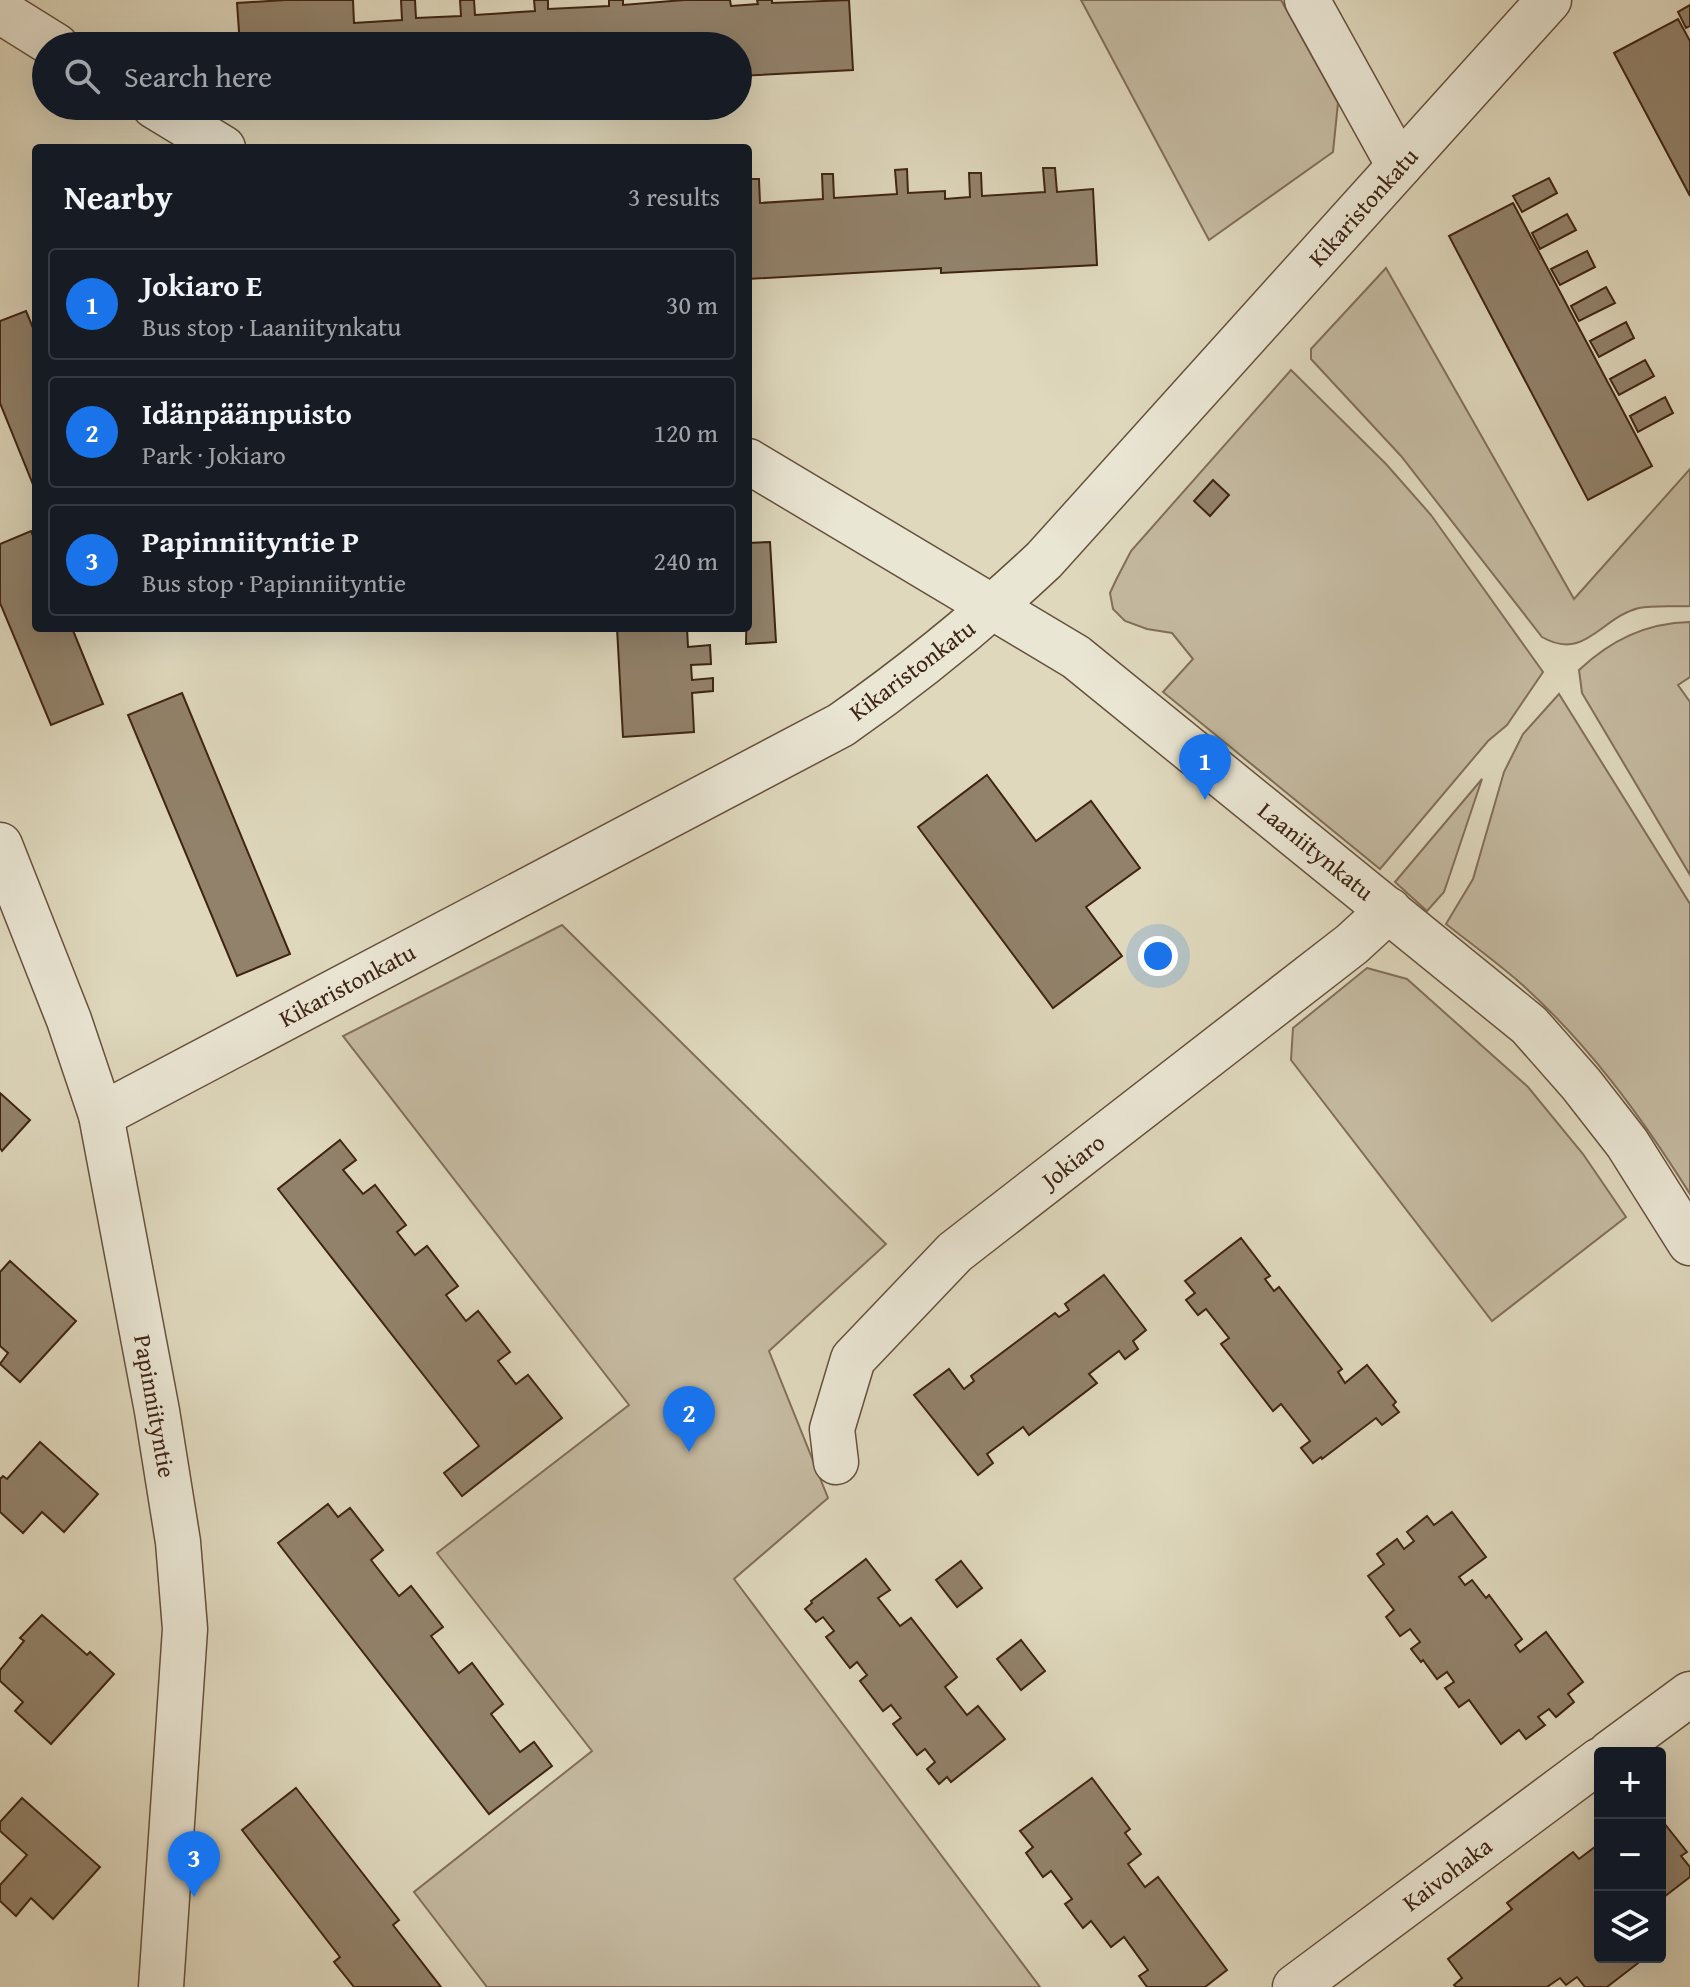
<!DOCTYPE html>
<html lang="en">
<head>
<meta charset="utf-8">
<style>
	:root { --surface:#171b24; --page:#242831; --text:#f1f3f6; --muted:#9ea1a6; --line:#363941; --accent:#1a73e8 }
	body { margin:0; font-family:"Gentium Book Plus",serif; background:var(--page); color:var(--text) }
	.controls { position:absolute; right:24px; bottom:24px; display:grid; overflow:hidden; border-radius:8px; box-shadow:0 8px 32px #0002 }
	.controls button { width:72px; height:72px; display:grid; place-items:center; padding:0; border:0; border-bottom:2px solid var(--line); background:var(--surface); color:var(--text); font:40px sans-serif }
	.you { position:absolute; left:1158px; top:956px; width:28px; height:28px; margin:-20px; border:6px solid #fff; border-radius:50%; background:#1a73e8; box-shadow:0 0 0 12px #1a73e833 }
	.badge { display:grid; place-items:center; width:52px; height:52px; border-radius:50%; background:var(--accent); color:#fff; font-size:26px; font-weight:700 }
	.pin { position:absolute; translate:-50% -66px; filter:drop-shadow(0 2px 4px #0008) }
	.pin::after { content:''; position:absolute; top:42px; width:28px; height:24px; background:inherit; clip-path:polygon(0 0,100% 0,50% 100%) }
	.list { margin:0; padding:0; list-style:none }
	h2 { display:flex; justify-content:space-between; align-items:center; height:104px; margin:0; padding:0 32px; font-size:34px }
	h2 small { font-size:26px; font-weight:400; color:var(--muted) }
	.list li { display:grid; grid-template-columns:52px 1fr auto; gap:24px; align-items:center; box-sizing:border-box; height:112px; margin:0 16px 16px; padding:0 16px; border:2px solid var(--line); border-radius:8px }
	.list b { display:block; font-size:30px; white-space:nowrap }
	.list p { margin:0; font-size:26px; white-space:nowrap; color:var(--muted) }
	.list em { font-size:26px; font-style:normal; color:var(--muted) }
	.icon { flex:none; width:44px; height:44px; fill:none; stroke:currentColor; stroke-width:2; stroke-linecap:round; stroke-linejoin:round }
	.map { position:relative; flex:none; width:1690px; height:1987px; overflow:hidden }
	.search { position:absolute; background:var(--surface); box-shadow:0 8px 32px #0002; left:32px; top:32px; width:720px; height:88px; display:flex; align-items:center; gap:20px; box-sizing:border-box; padding:0 28px; border-radius:44px; color:var(--muted); font-size:30px }
	.panel { position:absolute; background:var(--surface); box-shadow:0 8px 32px #0002; left:32px; top:144px; width:720px; height:488px; border-radius:8px }
	.map>svg:first-child { display:block }
	.green { fill:#c4b9a0; stroke:#826e59; stroke-width:2 }
	.building { fill:#92826b; stroke:#3f2412; stroke-width:2 }
	.lines { fill:none; stroke-linecap:round; stroke-linejoin:round }
	.minor-casing { stroke:#67513d; stroke-width:47 }
	.minor { stroke:#eae6d4; stroke-width:44 }
	.labels { text-anchor:middle; dominant-baseline:central; stroke-width:8; stroke-linejoin:round; paint-order:stroke }
	.street-label { font-size:24px; fill:#3f2412; stroke:#eae6d4 }
</style>
</head>
<body>
<div class="map">
<svg width="1690" height="1987" viewBox="0 0 1690 1987">
	<rect width="100%" height="100%" fill="#dfd8bd"/>
	<filter id="stains"><feTurbulence type="fractalNoise" baseFrequency=".0025" numOctaves="4"/><feColorMatrix values="0 0 0 0 .2 0 0 0 0 .09 0 0 0 0 .02 0 0 0 .5 -.17"/></filter>
	<radialGradient id="worn" r=".72"><stop offset=".6" stop-color="#630" stop-opacity="0"/><stop offset="1" stop-color="#630" stop-opacity=".3"/></radialGradient>
	<g class="green">
		<polygon points="1081,0 1281,0 1338,103 1333,152 1209,240"/>
		<path d="M 1386,268 L 1574,599 L 1690,469 L 1690,606 C 1674,607 1655,605 1639,608 C 1601,617 1585,662 1542,637 L 1401,456 L 1311,359 L 1311,349 Z"/>
		<polygon points="1291,370 1386,464 1431,515 1543,672 1507,725 1488,741 1380,869 1163,692 1193,659 1172,633 1147,629 1125,621 1113,609 1110,593 1116,580 1131,551"/>
		<path d="M 1690,622 L 1690,677 L 1678,685 L 1690,702 L 1690,875 L 1582,693 L 1579,670 C 1611,640 1646,623 1690,622 Z"/>
		<path d="M 1559,694 L 1690,904 L 1690,1194 C 1641,1116 1587,1042 1518,981 C 1495,961 1470,943 1446,924 L 1473,879 L 1504,772 L 1523,734 Z"/>
		<polygon points="1482,779 1444,892 1427,911 1395,882"/>
		<polygon points="562,925 886,1244 769,1351 828,1498 734,1579 1040,1987 487,1987 414,1892 592,1751 437,1553 629,1405 343,1036"/>
		<polygon points="1367,968 1407,979 1528,1087 1583,1154 1626,1217 1492,1321 1291,1060 1293,1028"/>
	</g>
	<g class="building">
		<polygon points="285,0 353,0 354,23 402,20 401,0 415,0 416,18 461,16 460,0 474,0 475,15 535,11 534,0 548,0 548,9 609,6 609,0 623,0 623,5 684,0 730,0 731,6 758,4 757,0 772,0 772,3 849,0 853,70 738,76 738,46 240,46 237,3"/>
		<polygon points="1690,5 1690,26 1686,28 1678,12"/>
		<polygon points="1678,19 1690,41 1690,196 1614,53"/>
		<polygon points="1043,168 1055,168 1057,192 1093,189 1097,265 941,273 941,268 748,279 748,179 759,179 760,203 823,199 822,174 833,174 834,198 897,194 895,170 907,169 908,193 945,191 945,199 970,197 969,173 981,173 982,196 1045,192"/>
		<polygon points="1549,178 1557,193 1522,212 1513,196"/>
		<polygon points="1513,203 1652,466 1588,500 1449,236"/>
		<polygon points="1567,214 1576,230 1540,249 1532,233"/>
		<polygon points="1587,251 1595,267 1560,285 1551,269"/>
		<polygon points="1606,287 1615,303 1579,321 1571,306"/>
		<polygon points="26,311 36,335 36,492 0,403 0,321"/>
		<polygon points="1626,322 1634,338 1599,357 1590,341"/>
		<polygon points="1645,360 1654,376 1619,395 1610,379"/>
		<polygon points="1665,397 1673,413 1638,432 1630,416"/>
		<polygon points="1213,480 1229,495 1210,516 1194,501"/>
		<polygon points="31,531 36,543 36,628 72,628 103,704 51,725 0,603 0,544"/>
		<polygon points="770,542 776,642 746,644 748,543"/>
		<polygon points="617,628 687,628 688,647 710,645 711,664 691,665 692,680 713,678 713,691 692,693 694,732 623,737"/>
		<polygon points="182,693 290,954 237,976 128,715"/>
		<polygon points="987,775 1036,841 1091,801 1140,868 1086,907 1122,956 1053,1008 918,827"/>
		<polygon points="0,1093 30,1120 2,1151 0,1148"/>
		<polygon points="340,1140 356,1160 343,1170 363,1194 375,1185 406,1225 397,1232 415,1255 427,1246 458,1286 446,1295 466,1321 478,1311 510,1352 498,1361 516,1384 528,1375 562,1418 462,1496 444,1473 479,1446 278,1189"/>
		<polygon points="1241,1238 1270,1276 1265,1279 1274,1291 1279,1287 1342,1369 1338,1372 1345,1383 1367,1365 1396,1402 1393,1405 1399,1412 1382,1425 1376,1418 1322,1459 1321,1457 1313,1463 1301,1448 1310,1441 1281,1404 1273,1411 1221,1344 1229,1338 1206,1309 1198,1315 1186,1300 1195,1293 1185,1281"/>
		<polygon points="10,1261 76,1321 20,1382 0,1364 8,1353 0,1346 0,1272"/>
		<polygon points="1104,1275 1146,1330 1133,1341 1138,1349 1125,1359 1119,1351 1089,1374 1097,1383 1029,1435 1023,1427 987,1454 993,1463 978,1475 914,1395 949,1369 964,1389 974,1381 971,1376 1055,1313 1059,1317 1069,1310 1065,1304"/>
		<polygon points="40,1442 98,1494 64,1532 42,1512 23,1533 0,1512 0,1479 3,1476 7,1479"/>
		<polygon points="328,1504 338,1517 350,1508 383,1550 371,1560 399,1596 411,1586 443,1627 431,1636 459,1673 472,1663 503,1704 491,1714 520,1752 534,1742 552,1766 489,1814 278,1543"/>
		<polygon points="1452,1512 1486,1557 1459,1577 1465,1585 1472,1580 1486,1598 1489,1595 1522,1639 1515,1645 1520,1652 1546,1632 1583,1682 1568,1694 1574,1702 1556,1717 1549,1709 1538,1717 1545,1725 1526,1739 1519,1730 1501,1744 1469,1700 1459,1707 1445,1688 1454,1682 1447,1672 1437,1679 1423,1660 1421,1662 1411,1649 1420,1642 1410,1629 1400,1636 1386,1617 1394,1610 1368,1576 1384,1564 1377,1554 1397,1539 1404,1549 1414,1541 1407,1532 1427,1516 1434,1525"/>
		<polygon points="866,1559 890,1590 878,1598 900,1626 911,1618 957,1677 945,1687 967,1715 978,1706 1005,1739 951,1782 947,1777 939,1784 927,1769 935,1762 925,1749 917,1755 893,1724 901,1718 891,1705 883,1711 860,1681 867,1675 857,1662 850,1668 826,1637 834,1631 823,1617 816,1622 805,1609 812,1603 811,1601"/>
		<polygon points="961,1561 982,1588 957,1607 936,1580"/>
		<polygon points="42,1615 87,1655 90,1652 114,1674 51,1744 15,1711 23,1702 0,1681 0,1670 24,1641 20,1638"/>
		<polygon points="1021,1640 1045,1671 1021,1690 997,1659"/>
		<polygon points="1092,1778 1130,1829 1125,1833 1141,1854 1128,1864 1145,1887 1158,1877 1227,1970 1205,1987 1147,1987 1139,1976 1148,1970 1124,1937 1111,1947 1091,1921 1083,1928 1065,1904 1072,1899 1051,1871 1043,1877 1026,1853 1033,1847 1020,1831"/>
		<polygon points="296,1788 399,1920 393,1925 441,1987 354,1987 334,1962 340,1957 242,1830"/>
		<polygon points="22,1798 100,1867 53,1919 31,1898 16,1916 0,1901 0,1885 27,1855 0,1831 0,1822"/>
		<polygon points="1664,1823 1687,1852 1681,1856 1690,1867 1690,1877 1660,1900 1660,1826"/>
		<polygon points="1600,1843 1600,1957 1634,1957 1638,1963 1607,1987 1585,1987 1577,1977 1566,1985 1560,1978 1547,1987 1456,1987 1454,1985 1462,1978 1448,1959 1512,1909 1507,1903 1573,1852 1579,1859"/>
	</g>
	<g class="lines">
		<g class="minor-casing">
			<g id="minor">
				<polyline points="1307,0 1399,166"/>
				<polyline points="0,11 56,46"/>
				<polyline points="154,106 223,148"/>
				<polyline points="748,461 1076,657 1529,1025 1581,1084 1627,1143 1690,1243"/>
				<polyline points="0,845 69,1020 101,1115 157,1411 178,1542 185,1629 161,1987"/>
				<path d="M 101,1115 L 841,725 C 914,674 979,621 1044,560 L 1549,0"/>
				<polyline points="836,1462 832,1429 853,1359 955,1252 1352,944 1389,910"/>
				<polyline points="1610,1753 1690,1694"/>
				<polyline points="1295,1987 1600,1760"/>
			</g>
		</g>
		<use href="#minor" class="minor"/>
	</g>
	<g class="labels">
		<g class="street-label">
			<text transform="translate(1363 207) rotate(-48)">Kikaristonkatu</text>
			<text transform="translate(912 670) rotate(-37)">Kikaristonkatu</text>
			<text transform="translate(1316 851) rotate(39)">Laaniitynkatu</text>
			<text transform="translate(347 985) rotate(-28)">Kikaristonkatu</text>
			<text transform="translate(1073 1161) rotate(-38)">Jokiaro</text>
			<text transform="translate(155 1406) rotate(80)">Papinniityntie</text>
			<text transform="translate(1447 1874) rotate(-37)">Kaivohaka</text>
		</g>
	</g>
	<rect width="100%" height="100%" filter="url(#stains)"/>
	<rect width="100%" height="100%" fill="url(#worn)"/>
</svg>
<div class="controls">
<button>+</button>
<button>−</button>
<button><svg class="icon" aria-label="layers" viewBox="0 0 24 24"><path d="M12 4l9 5-9 5-9-5zM3 14l9 5 9-5"/></svg></button>
</div>
<div class="you"></div>
<div class="pin badge" style="left:1205px;top:800px">1</div>
<div class="pin badge" style="left:689px;top:1452px">2</div>
<div class="pin badge" style="left:194px;top:1897px">3</div>
<div class="search"><svg class="icon" aria-label="search" viewBox="0 0 24 24"><circle cx="10" cy="10" r="6"/><path d="M15 15l6 6"/></svg>Search here</div>
<section class="panel">
<h2>Nearby<small>3 results</small></h2>
<ul class="list">
<li><span class="badge">1</span><div><b>Jokiaro E</b><p>Bus stop · Laaniitynkatu</p></div><em>30 m</em></li>
<li><span class="badge">2</span><div><b>Idänpäänpuisto</b><p>Park · Jokiaro</p></div><em>120 m</em></li>
<li><span class="badge">3</span><div><b>Papinniityntie P</b><p>Bus stop · Papinniityntie</p></div><em>240 m</em></li>
</ul>
</section>
</div>
</body>
</html>
